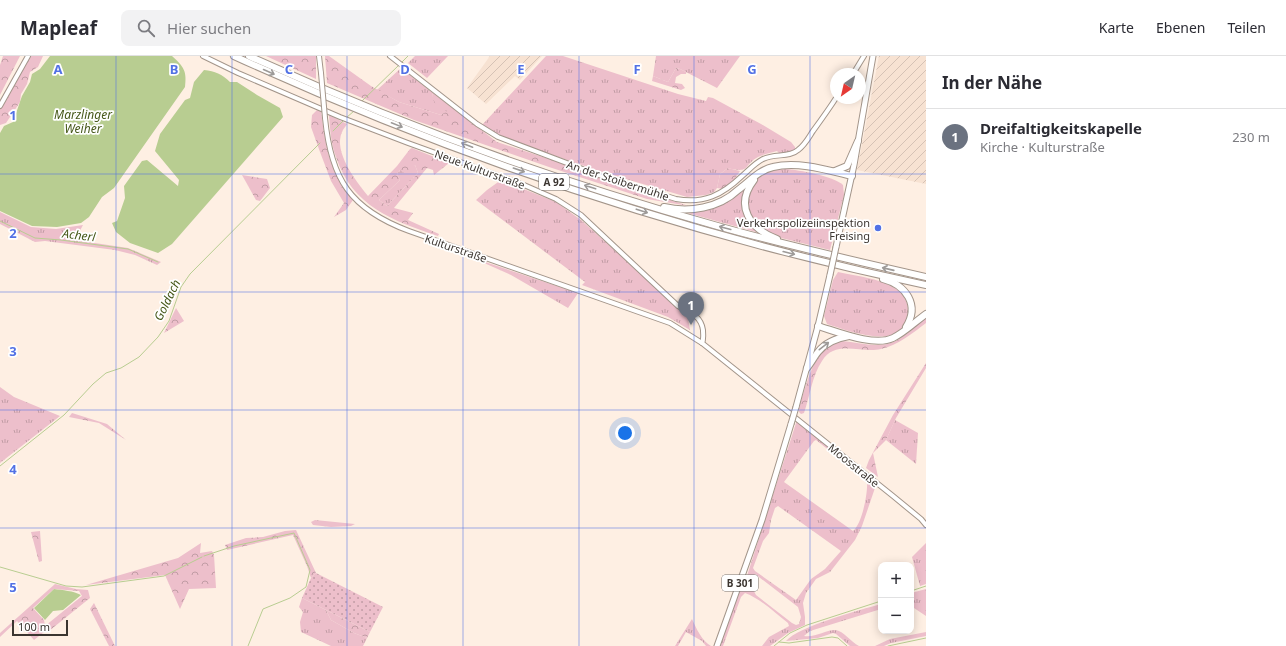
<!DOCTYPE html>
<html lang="de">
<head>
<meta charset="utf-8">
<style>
	:root { --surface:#fff; --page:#f2f2f3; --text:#2b2b33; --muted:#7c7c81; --line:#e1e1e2; --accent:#b45309 }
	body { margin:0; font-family:"Noto Sans",sans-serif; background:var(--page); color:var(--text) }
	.controls { position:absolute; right:12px; bottom:12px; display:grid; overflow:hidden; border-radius:8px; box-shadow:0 2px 10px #0003 }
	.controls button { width:36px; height:36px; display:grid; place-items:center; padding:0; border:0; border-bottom:1px solid var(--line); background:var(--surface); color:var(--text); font:20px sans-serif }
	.compass { position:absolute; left:830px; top:12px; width:36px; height:36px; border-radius:50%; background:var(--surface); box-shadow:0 2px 10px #0003; rotate:214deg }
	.scale { position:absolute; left:12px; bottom:10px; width:56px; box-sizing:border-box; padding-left:4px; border:2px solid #3b3530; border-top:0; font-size:11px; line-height:14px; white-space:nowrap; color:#3b3530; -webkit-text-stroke:3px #fff; paint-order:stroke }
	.you { position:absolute; left:625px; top:377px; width:14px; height:14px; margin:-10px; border:3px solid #fff; border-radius:50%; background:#1a73e8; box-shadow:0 0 0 6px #1a73e833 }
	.badge { display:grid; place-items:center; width:26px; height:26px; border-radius:50%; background:var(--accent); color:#fff; font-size:13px; font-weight:700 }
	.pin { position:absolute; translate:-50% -33px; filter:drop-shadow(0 1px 2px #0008) }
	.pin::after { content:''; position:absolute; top:21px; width:14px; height:12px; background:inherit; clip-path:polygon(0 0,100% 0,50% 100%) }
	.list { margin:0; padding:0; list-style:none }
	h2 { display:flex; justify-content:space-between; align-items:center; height:52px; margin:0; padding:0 16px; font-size:17px }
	h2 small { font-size:13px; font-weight:400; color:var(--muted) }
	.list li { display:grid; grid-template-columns:26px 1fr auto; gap:12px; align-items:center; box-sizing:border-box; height:56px; padding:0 16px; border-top:1px solid var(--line) }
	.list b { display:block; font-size:15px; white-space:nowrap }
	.list p { margin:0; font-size:13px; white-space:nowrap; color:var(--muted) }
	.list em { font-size:13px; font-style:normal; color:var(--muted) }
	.icon { flex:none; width:22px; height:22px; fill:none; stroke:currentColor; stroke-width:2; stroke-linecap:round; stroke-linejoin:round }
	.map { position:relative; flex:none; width:926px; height:590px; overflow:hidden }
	header { display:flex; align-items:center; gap:24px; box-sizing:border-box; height:56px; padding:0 20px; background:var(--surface); border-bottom:1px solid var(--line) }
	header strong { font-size:19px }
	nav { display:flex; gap:22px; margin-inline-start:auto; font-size:14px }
	.search { width:280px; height:36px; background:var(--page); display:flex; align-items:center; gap:10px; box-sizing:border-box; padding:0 14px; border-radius:8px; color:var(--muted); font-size:15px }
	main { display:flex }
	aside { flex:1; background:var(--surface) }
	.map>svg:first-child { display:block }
	.industrial { fill:url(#industrial-furrows) }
	.grass { fill:url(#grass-tufts); fill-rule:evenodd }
	.forest { fill:url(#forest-crowns); fill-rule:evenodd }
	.garden { fill:url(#garden-dots) }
	.water { fill:#b8cd91 }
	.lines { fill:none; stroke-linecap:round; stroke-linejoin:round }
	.stream { stroke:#b8cd91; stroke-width:1 }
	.minor-casing { stroke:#a3958a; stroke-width:6 }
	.major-casing { stroke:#a3958a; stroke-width:7 }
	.highway-casing { stroke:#a3958a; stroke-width:8 }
	.minor { stroke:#fff; stroke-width:4 }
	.major { stroke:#fff; stroke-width:5 }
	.highway { stroke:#fff; stroke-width:6 }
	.minor-bridge-casing { stroke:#a3958a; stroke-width:6; stroke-linecap:butt }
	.major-bridge-casing { stroke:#a3958a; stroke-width:7; stroke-linecap:butt }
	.minor-bridge { stroke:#fff; stroke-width:4 }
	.major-bridge { stroke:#fff; stroke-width:5 }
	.oneway { stroke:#9d9a98 }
	.grid { fill:none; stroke:#5271e5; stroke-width:1; stroke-opacity:0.55 }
	.poi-dot { fill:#5271e5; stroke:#fff; stroke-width:1.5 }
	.labels { text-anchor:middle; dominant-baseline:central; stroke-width:3.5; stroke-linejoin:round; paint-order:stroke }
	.shield { fill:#fff; stroke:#76726e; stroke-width:1 }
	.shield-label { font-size:10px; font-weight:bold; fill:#3b3530 }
	.street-label { font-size:11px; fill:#3b3530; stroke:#fff }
	.poi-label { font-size:11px; fill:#3b3530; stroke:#fff; text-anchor:end }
	.water-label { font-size:12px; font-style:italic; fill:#465819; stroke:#fff }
	.grid-label { font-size:13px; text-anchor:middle; font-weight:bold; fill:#5271e5; stroke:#fff; stroke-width:3.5; stroke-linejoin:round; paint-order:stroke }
</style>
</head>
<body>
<header>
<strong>Mapleaf</strong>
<div class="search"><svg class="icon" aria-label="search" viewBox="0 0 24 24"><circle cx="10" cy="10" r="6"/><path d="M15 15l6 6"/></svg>Hier suchen</div>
<nav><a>Karte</a><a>Ebenen</a><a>Teilen</a></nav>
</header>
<main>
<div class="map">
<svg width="926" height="590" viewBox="0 0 926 590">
	<defs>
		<pattern id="industrial-furrows" width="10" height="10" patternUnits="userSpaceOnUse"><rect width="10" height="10" fill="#f7e2d2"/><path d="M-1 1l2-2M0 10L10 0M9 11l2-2" fill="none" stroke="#d5c2b5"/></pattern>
		<pattern id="grass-tufts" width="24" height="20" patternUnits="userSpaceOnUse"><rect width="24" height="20" fill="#edbfcb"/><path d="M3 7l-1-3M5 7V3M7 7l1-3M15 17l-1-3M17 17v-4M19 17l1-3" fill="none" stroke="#c19ca5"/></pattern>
		<pattern id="forest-crowns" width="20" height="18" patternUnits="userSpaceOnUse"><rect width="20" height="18" fill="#edbfcb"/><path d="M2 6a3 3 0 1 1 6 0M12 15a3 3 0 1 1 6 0" fill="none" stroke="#c19ca5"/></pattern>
		<pattern id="garden-dots" width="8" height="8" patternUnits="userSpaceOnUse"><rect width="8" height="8" fill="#edbfcb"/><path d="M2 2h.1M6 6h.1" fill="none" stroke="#c19ca5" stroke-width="1.8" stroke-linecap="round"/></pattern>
	</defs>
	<rect width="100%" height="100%" fill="#feefe3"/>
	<g class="industrial">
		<polygon points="490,0 542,0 520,24 515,20 486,48 467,32"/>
		<polygon points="879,0 926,0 926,128 857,114"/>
	</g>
	<g class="grass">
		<polygon points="415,0 448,0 427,22 408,7"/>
		<path d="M 546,0 L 563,0 L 678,38 L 706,45 L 708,41 L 713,42 L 761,68 L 791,86 L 795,91 L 795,94 L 792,96 L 779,97 L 777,95 C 771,97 764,98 758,101 C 743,109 751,118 728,112 L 720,118 L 717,132 L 714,136 L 706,139 L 687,141 L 602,116 L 501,81 L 482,69 Z"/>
		<polygon points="656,0 740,0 717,32 680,13 676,12 668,26 653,20"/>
		<polygon points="401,12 433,37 432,40 448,55 441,59 399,46 377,34"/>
		<polygon points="415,109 418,117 387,150 379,144 400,124 397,118 400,114"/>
		<path d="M 786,113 C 799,114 833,120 843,129 L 844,139 L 830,194 L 773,180 L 752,165 L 747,149 L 750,132 L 756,124 L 762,119 L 771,114 Z"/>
		<polygon points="501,124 556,146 581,164 681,254 687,257 690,274 668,261 582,229 585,226 476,144 487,134"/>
		<path d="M 748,127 C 739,146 742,161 757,176 L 756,176 L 684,156 L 712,152 Z"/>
		<polygon points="0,156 31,171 56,173 83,169 75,184 128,192 161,206 157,209 135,199 115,194 45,185 35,186 0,168"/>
		<polygon points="473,202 578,237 568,252 511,219"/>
		<path d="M 838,216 C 856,220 885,223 899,235 C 906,241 909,251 908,260 C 901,296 849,275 827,268 L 824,260 L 833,224 Z"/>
		<polygon points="0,331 14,341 60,360 0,407"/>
		<path d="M 797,364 L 876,429 L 862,470 L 855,484 L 830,516 L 816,523 L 806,537 L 803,547 L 805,561 L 805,569 L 788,577 L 770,590 L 762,590 L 769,581 L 789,570 L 788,567 C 775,557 761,543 745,537 L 741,541 L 723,590 L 719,590 L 741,532 L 746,527 L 745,526 ZM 816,384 L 863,421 L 867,426 C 868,437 862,468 853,475 L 784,426 L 814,385 ZM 778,450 L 841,495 L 825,513 L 811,523 L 796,544 L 755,515 L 753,512 L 763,485 L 769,477 L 771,464 L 775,452 ZM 755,518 L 798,551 L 801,561 L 799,568 L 796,569 L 792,567 L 756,539 C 752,530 744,528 755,518 Z"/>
		<polygon points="895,364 918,377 916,408 886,384"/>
		<polygon points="926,487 926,528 920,530 912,501"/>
		<polygon points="926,533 926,560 911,550 911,537"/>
		<polygon points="302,542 326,554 331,564 354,577 367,582 363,590 331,590 301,576 300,566 303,556 299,551"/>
		<path d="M 881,548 L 881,553 L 810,575 L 804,580 C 815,582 825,574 835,574 C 844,575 851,586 859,590 L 850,590 L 836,578 L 833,577 L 818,582 L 786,585 C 799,570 860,554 881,548 Z"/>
		<path d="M 692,563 C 696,572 702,585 711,590 L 706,590 L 702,585 L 686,576 L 678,590 L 675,590 Z"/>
		<polygon points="926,576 926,580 891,587 884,590 875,590 890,583"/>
	</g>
	<g class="forest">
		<polygon points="3,0 20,0 0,39 0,9"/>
		<polygon points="29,0 43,0 38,11 30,16 27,28 21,38 20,46 6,67 0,69 0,53"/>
		<polygon points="266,0 316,0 316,23"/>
		<polygon points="325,0 329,0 371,30 399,46 441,59 447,55 441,49 435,47 432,40 433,37 497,86 555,105 607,124 689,150 647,143 549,111 414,64 327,27"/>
		<polygon points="676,12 680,13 686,16 686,18 681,18 676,21 675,27 682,28 685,32 681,34 652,25 653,20 668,26"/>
		<path d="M 317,54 L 321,55 C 326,92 329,114 353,144 L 346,154 L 334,161 L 344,147 L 331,125 L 320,96 L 311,71 L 312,59 Z"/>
		<path d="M 329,59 L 347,68 C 346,70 343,73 342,76 C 333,96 356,125 368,140 L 397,110 L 410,93 L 412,92 L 449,107 L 434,119 L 433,114 L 427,112 L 394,152 L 413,157 L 408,164 L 439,178 L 438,180 C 393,165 352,150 336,101 C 331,88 330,73 329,59 ZM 415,109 L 418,117 L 387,150 L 379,144 L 400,124 L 397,118 L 400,114 L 404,117 Z"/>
		<polygon points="728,112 740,115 734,124 723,133 717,132 720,118"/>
		<polygon points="242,119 267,123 270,132 260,145 256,144"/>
		<polygon points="176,252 184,265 164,277"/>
		<path d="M 926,262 L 926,267 C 913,277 898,289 881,293 C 862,298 835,283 822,305 C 812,320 810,340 804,357 L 801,358 L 799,356 L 799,351 C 807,329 813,291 840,285 C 861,286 882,295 901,282 C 910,276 917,268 926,262 Z"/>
		<polygon points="926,307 926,312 896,362 886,384 873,397 878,421 866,412 869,404 893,359"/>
		<polygon points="72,357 107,368 126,384 99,367 69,361"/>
		<polygon points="315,464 355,468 351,470 331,471 313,469 311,466"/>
		<polygon points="296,474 316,517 311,522 307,510 293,479 227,494 225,489 246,482 263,481 285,475"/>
		<polygon points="40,475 42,505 39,506 31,476"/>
		<polygon points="201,487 200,497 212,495 214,499 216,532 189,533 180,553 165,519 86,529 178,502"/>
		<path d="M 55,528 L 76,533 L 88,534 L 90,542 L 49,575 L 48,573 L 34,584 L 17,565 L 0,581 L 0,577 ZM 54,533 L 79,535 L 82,540 L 45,570 L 44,564 L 33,552 Z"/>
		<polygon points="94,547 115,590 109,590 90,553"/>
		<polygon points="326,554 370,576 367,582 354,577 331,564"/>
	</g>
	<polygon class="garden" points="316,517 383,551 370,576 302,542 311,522"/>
	<g class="water">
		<path d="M 50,0 L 172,0 C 184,11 187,15 185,31 L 114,132 L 102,141 L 89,161 L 81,167 L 57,171 L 32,170 L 0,155 L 0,77 L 4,70 L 13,66 L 22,40 L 30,26 L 32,18 L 40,13 Z"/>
		<path d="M 204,14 C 215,15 222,18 230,26 L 237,26 L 257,39 L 280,52 L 283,61 L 172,188 L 158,197 L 130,187 L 116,176 L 112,167 L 117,165 L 125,142 L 124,130 L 142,105 L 147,104 L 178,130 L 179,124 L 155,95 L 160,78 L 185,44 L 190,42 L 194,26 Z"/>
		<path d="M 54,533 C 62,534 74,535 81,539 L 63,554 L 53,555 L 45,564 L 34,552 Z"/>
	</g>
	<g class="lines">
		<g class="stream">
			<polyline points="401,7 408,0"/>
			<polyline points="361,46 399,9"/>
			<polyline points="346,62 354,55"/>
			<polyline points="333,75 344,64"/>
			<polyline points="0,165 35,182 61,184 128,193 158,206"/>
			<polyline points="0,410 64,359 93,328 106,317 121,312 139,301 158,281 169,265 181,231 190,218 320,87"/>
			<polyline points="204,500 234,490 294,477 310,514 306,531 290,542 263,553 248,590"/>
			<polyline points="0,511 66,530 82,531 164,520 202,501"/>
			<polyline points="911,535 926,530"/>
			<polyline points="779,586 789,587 832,581 838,582 847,590"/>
			<polyline points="774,590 790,577 807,569 881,545"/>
			<polyline points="888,590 926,582"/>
		</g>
		<g class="minor-casing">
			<g id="minor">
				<path d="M 203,0 L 238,17 L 340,61 L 408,87 L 524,129 L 556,143 L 581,159 L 678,250 C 690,256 701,260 703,274 C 703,279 704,283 702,287"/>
				<polyline points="319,0 321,17"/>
				<path d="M 390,0 L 477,68 L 498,81 L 596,118 L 676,143 C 704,148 722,139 742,120 C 749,114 755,107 763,103 C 775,97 789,102 798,94 C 805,89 809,81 813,75 C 821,64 829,53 836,42"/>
				<polyline points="853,18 864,0"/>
				<polyline points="0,50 28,0"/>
				<path d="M 325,62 C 331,123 350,153 409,175 L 670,267 L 702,287 L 893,440 L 921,463 L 926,469"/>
			</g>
		</g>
		<g class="major-casing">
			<g id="major">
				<polyline points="836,191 854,109 873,0"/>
				<polyline points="796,351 818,270 830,219"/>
				<polyline points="717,590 762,464 791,368"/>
			</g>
		</g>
		<g class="highway-casing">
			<g id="highway">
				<path d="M 234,0 C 455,101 688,179 926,229"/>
				<path d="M 249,0 C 398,68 557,125 714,169 C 784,189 855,205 926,221"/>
				<polyline points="835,115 847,110 858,85"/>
				<path d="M 754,124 C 734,150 750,173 777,183"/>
				<path d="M 664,151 C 689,157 719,152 738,134 C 749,126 759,114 773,111 C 798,105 827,114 852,120"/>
				<path d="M 883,223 C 906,229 920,249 906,271"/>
				<path d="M 818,270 C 838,276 874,291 893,282 C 905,276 916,265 926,258"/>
				<path d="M 807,312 C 811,307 814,301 818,296 C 825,287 837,282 849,280"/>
			</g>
		</g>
		<use href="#minor" class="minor"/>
		<use href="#major" class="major"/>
		<use href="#highway" class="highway"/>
		<g class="minor-bridge-casing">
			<polyline id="minor-bridge" points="321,17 325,62"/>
		</g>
		<g class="major-bridge-casing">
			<g id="major-bridge">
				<polyline points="830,219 836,191"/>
				<polyline points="791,368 796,351"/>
			</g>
		</g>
		<use href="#minor-bridge" class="minor-bridge"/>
		<use href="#major-bridge" class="major-bridge"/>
	</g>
	<defs><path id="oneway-shaft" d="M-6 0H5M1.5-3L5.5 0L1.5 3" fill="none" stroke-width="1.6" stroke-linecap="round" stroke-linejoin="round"/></defs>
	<g class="oneway">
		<use href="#oneway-shaft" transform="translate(269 16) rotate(24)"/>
		<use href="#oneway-shaft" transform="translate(397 69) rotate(22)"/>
		<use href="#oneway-shaft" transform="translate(467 89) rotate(-159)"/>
		<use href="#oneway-shaft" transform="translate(519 114) rotate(19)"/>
		<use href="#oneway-shaft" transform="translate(590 131) rotate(-162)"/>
		<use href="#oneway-shaft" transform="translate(642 155) rotate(18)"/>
		<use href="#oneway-shaft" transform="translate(725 172) rotate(-165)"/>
		<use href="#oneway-shaft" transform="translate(789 197) rotate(14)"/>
		<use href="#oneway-shaft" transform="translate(888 213) rotate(-167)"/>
		<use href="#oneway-shaft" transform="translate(824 290) rotate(-38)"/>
	</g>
	<path class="grid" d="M 116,0 L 116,590M 232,0 L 232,590M 347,0 L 347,590M 463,0 L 463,590M 579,0 L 579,590M 694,0 L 694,590M 810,0 L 810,590M 0,118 L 926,118M 0,236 L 926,236M 0,354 L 926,354M 0,472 L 926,472"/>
	<circle class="poi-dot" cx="878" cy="172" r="4"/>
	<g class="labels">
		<g class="shield">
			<rect x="539" y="118" width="30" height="16" rx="3"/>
			<rect x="722" y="519" width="36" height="16" rx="3"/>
		</g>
		<g class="shield-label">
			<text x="554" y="126">A 92</text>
			<text x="740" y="527">B 301</text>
		</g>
		<g class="street-label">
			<text transform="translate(480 113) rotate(20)">Neue Kulturstraße</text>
			<text transform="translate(618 124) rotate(18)">An der Stoibermühle</text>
			<text transform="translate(456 192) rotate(19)">Kulturstraße</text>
			<text transform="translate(854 409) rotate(39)">Moosstraße</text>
		</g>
		<g class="poi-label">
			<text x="870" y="166">Verkehrspolizeiinspektion<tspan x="870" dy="13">Freising</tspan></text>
		</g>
		<g class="water-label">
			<text x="83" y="58">Marzlinger<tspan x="83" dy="14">Weiher</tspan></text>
			<text transform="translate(79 179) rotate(7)">Acherl</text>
			<text transform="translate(167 244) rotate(-64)">Goldach</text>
		</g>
	</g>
	<g class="grid-label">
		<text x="58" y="18">A</text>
		<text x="174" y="18">B</text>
		<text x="289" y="18">C</text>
		<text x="405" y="18">D</text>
		<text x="521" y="18">E</text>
		<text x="637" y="18">F</text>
		<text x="752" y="18">G</text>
		<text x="13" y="64">1</text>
		<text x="13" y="182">2</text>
		<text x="13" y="300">3</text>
		<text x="13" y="418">4</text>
		<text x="13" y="536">5</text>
	</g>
</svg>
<div class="controls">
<button>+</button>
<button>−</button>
</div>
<svg class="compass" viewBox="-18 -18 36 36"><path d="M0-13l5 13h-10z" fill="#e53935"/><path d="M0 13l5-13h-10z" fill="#7c7c81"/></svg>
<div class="scale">100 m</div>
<div class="you"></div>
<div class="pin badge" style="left:691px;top:269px;background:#6b7280">1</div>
</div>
<aside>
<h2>In der Nähe<small></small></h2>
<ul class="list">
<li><span class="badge" style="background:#6b7280">1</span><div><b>Dreifaltigkeitskapelle</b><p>Kirche · Kulturstraße</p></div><em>230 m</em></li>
</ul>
</aside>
</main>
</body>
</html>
